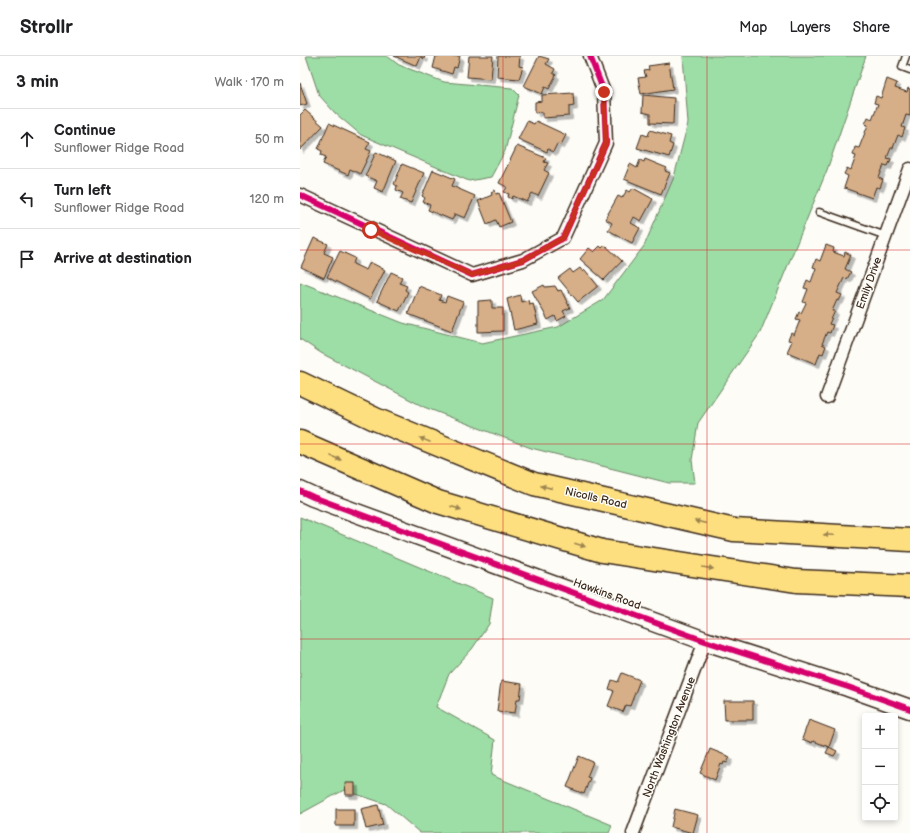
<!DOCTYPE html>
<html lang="en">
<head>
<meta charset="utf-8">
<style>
	:root { --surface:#fff; --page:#f6f6f6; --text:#202124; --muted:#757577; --line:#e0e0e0 }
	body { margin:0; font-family:"Balsamiq Sans",sans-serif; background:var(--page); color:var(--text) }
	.controls { position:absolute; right:12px; bottom:12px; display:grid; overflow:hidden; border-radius:4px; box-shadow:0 2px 6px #0003 }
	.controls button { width:36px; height:36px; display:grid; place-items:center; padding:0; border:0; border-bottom:1px solid var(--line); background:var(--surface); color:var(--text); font:20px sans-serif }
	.stop { position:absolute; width:12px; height:12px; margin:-9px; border:3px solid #c8321e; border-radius:50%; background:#fff }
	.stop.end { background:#c8321e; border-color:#fff; box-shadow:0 1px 4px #0008 }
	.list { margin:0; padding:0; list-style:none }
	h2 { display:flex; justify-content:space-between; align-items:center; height:52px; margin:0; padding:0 16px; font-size:17px }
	h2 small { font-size:13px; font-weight:400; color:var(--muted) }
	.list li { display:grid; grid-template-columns:26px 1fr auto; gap:12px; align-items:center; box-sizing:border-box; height:60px; padding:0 16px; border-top:1px solid var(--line) }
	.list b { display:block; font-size:15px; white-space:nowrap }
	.list p { margin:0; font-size:13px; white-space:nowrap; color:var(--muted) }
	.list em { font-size:13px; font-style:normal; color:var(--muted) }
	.icon { flex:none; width:22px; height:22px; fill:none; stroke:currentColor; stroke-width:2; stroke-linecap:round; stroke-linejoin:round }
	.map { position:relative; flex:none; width:610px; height:777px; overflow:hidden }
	header { display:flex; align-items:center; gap:24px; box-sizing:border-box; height:56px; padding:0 20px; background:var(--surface); border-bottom:1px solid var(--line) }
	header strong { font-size:19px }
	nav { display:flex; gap:22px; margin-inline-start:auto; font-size:14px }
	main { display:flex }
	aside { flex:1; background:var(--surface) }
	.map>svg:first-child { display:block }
	.green { fill:#9ddda6; stroke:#6c8462 }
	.building { fill:#d6ae87; stroke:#3b2a1e; filter:url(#shadow) }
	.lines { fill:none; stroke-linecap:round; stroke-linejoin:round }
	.lane-casing { stroke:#3b2a1e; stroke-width:9 }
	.street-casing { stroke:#3b2a1e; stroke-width:15 }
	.secondary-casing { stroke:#3b2a1e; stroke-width:21 }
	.highway-casing { stroke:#3b2a1e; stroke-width:25 }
	.lane { stroke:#fdfcf7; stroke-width:6 }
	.street { stroke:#fdfcf7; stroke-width:12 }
	.secondary { stroke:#fdfcf7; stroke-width:18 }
	.highway { stroke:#fddf80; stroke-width:22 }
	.cycleway-casing { stroke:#fdfcf7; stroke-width:8 }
	.cycleway { stroke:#d6006c; stroke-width:6 }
	.oneway { fill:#9c844f }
	.route { stroke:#c8321e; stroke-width:5 }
	.grid { fill:none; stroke:#d62828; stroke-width:1; stroke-opacity:0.55 }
	.labels { text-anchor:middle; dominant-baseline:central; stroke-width:3; stroke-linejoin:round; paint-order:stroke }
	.street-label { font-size:11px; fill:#3b2a1e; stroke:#fdfcf7 }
</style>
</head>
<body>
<header>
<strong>Strollr</strong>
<nav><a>Map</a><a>Layers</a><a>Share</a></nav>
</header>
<main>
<aside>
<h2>3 min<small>Walk · 170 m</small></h2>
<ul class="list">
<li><svg class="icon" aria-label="ahead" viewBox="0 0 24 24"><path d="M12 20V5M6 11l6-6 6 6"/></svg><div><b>Continue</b><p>Sunflower Ridge Road</p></div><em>50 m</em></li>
<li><svg class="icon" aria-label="left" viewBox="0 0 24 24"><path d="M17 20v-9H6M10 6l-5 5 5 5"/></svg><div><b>Turn left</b><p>Sunflower Ridge Road</p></div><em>120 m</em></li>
<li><svg class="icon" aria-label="arrive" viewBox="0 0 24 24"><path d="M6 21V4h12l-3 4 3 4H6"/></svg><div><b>Arrive at destination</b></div></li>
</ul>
</aside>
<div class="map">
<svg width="610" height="777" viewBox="0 0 610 777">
	<defs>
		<filter id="shadow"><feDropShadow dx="3.5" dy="3.5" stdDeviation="0" flood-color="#0004"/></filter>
	</defs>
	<rect width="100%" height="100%" fill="#fdfcf7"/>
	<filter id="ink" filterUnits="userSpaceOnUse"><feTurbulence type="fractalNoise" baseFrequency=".025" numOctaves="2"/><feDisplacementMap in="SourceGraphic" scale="8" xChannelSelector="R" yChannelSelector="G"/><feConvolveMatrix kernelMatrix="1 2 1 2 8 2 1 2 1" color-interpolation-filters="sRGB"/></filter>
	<g filter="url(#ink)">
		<g class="green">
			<polygon points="6,0 87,0 99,9 144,26 212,32 219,39 205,95 191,121 169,125 61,79 35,57 19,39"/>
			<polygon points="383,0 566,0 527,114 460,277 398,367 392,404 395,427 369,427 231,392 124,351 21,297 0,283 0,226 103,267 182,287 258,271 303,244 344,190 374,121 388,67"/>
			<polygon points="0,461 193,542 189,568 172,593 149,618 136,651 195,684 191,719 312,769 309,777 120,777 86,748 44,734 0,758"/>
		</g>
		<g class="building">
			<polygon points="94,0 125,0 124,3 121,1 117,10"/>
			<polygon points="136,0 160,0 157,12 154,11 152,18 133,12"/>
			<polygon points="169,0 193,0 191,23 167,21"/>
			<polygon points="198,0 220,0 219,10 223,11 219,23 197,21"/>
			<polygon points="239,0 249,3 246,8 255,13 253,17 256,19 249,33 245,31 242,38 224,30"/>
			<polygon points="369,7 373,33 341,38 338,22 346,21 344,15 349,14 348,10"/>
			<polygon points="587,23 597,27 595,32 607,36 608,32 610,33 610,60 606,59 602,71 605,72 602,81 598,79 593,92 591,92 587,102 591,103 588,110 584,109 579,122 583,124 580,132 576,131 572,142 544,132 548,120 544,118 547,112 551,114 556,100 553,99 555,91 559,92 568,69 565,68 568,61 572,63 578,48 574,47 576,40 581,42"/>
			<polygon points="0,27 7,48 0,50"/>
			<polygon points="273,37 274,50 269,51 269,60 243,62 243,56 235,57 235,46 242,45 242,39"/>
			<polygon points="343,39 374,42 373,68 350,67 350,58 342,56"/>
			<polygon points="5,54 23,70 0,94 0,59"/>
			<polygon points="227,65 234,68 236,65 266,79 261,89 257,88 253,96 248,93 247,96 218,83"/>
			<polygon points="29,67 70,86 66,93 71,95 60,118 50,113 48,119 23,108 26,101 21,99 22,95 18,93"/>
			<polygon points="350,74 371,80 369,87 373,89 369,101 337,92 342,78 348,80"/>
			<polygon points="217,90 246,102 244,106 248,107 244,114 249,117 238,140 232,137 227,146 213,140 212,143 208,141 209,138 204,136 207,131 199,127"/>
			<polygon points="76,96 96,105 83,136 74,132 77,125 65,120"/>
			<polygon points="345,103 367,112 365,115 370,117 361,138 324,123 330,108 337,112 340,104 344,106"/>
			<polygon points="102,108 124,117 111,147 100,143 103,137 96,134 97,130 94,128"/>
			<polygon points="133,114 155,123 152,130 175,140 165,162 155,158 152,164 128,154 130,149 123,146 125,142 122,140"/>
			<polygon points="333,132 353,143 341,165 334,161 331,167 340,172 332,187 308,174 312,167 305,163 318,140 322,142 327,134 330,136"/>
			<polygon points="195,134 196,138 199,137 211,166 199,171 196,164 187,168 178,145 192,139 191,136"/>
			<polygon points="14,182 28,188 24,197 33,201 24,222 1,211"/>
			<polygon points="305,189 322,205 304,224 280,203 289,192 294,196 300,190 302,192"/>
			<polygon points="526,189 534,192 533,196 544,200 545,196 551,199 545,213 551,216 547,223 544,222 537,237 542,239 539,245 537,244 532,255 535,255 529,268 533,269 530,277 527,276 522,288 526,290 523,298 520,297 516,308 487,296 492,285 488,284 491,277 494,279 500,264 496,263 499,256 501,257 506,247 503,246 508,233 504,232 507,224 511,226 516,212 513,211 516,203 520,205"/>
			<polygon points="40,195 55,202 53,208 66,214 70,206 85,214 70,243 27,221"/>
			<polygon points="280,212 283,216 285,214 298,230 278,246 258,222 270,213 273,217"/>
			<polygon points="91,216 102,221 99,227 107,230 105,234 108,236 99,255 77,245"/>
			<polygon points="244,229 245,231 255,230 258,235 261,234 270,252 263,255 266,260 257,265 255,260 248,264 232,235"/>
			<polygon points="119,230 141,239 139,244 145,246 147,240 163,246 152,275 108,258"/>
			<polygon points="220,239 221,246 228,244 229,248 233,247 238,268 214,274 207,243"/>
			<polygon points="192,244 192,252 203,252 203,275 178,276 178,245"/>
			<polygon points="322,617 340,624 330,650 326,649 323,656 308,650 314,635 309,633 312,624 318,626"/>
			<polygon points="201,625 222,628 220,643 217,643 215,657 197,655"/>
			<polygon points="424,645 453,645 453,664 425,664"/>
			<polygon points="509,664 535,674 529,691 513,685 512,687 502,683"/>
			<polygon points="529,691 537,695 534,700 526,697"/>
			<polygon points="410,693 430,701 427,707 424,706 423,709 421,708 415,724 400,717"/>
			<polygon points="279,700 293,706 287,721 290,722 284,738 267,731"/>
			<polygon points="45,727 55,727 55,739 46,739"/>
			<polygon points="78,749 83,769 66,773 61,753"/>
			<rect x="36" y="753" width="18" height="17"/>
			<polygon points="375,753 398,759 393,777 371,771"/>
		</g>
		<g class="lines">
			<g class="lane-casing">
				<g id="lane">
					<polyline points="606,0 602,11 610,14"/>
					<polyline points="519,156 586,180"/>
				</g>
			</g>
			<g class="street-casing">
				<g id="street">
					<polyline points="0,139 172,219 223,204 263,182 306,87 304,36 290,0"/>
					<polyline points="527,341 610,113"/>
					<polyline points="333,777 405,585"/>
				</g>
			</g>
			<g class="secondary-casing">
				<polyline id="secondary" points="0,435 13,441 405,585 548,631 610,653"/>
			</g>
			<g class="highway-casing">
				<g id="highway">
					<polyline points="0,327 75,363 234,428 434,474 610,484"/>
					<polyline points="0,386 138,446 302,495 496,525 610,530"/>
				</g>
			</g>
			<use href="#lane" class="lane"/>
			<use href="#street" class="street"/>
			<use href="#secondary" class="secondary"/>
			<use href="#highway" class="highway"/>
			<g class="cycleway-casing">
				<g id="cycleway">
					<polyline points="0,139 172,219 223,204 263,182 306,87 304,36 290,0"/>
					<polyline points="0,435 13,441 405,585 548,631 610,653"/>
				</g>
			</g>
			<use href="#cycleway" class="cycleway"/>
		</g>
		<defs><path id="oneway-solid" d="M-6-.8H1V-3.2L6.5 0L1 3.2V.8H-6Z"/></defs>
		<g class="oneway">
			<use href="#oneway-solid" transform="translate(125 384) rotate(-158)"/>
			<use href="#oneway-solid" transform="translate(36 402) rotate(23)"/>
			<use href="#oneway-solid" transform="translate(246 431) rotate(-167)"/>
			<use href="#oneway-solid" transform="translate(156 452) rotate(17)"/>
			<use href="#oneway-solid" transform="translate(400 466) rotate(-167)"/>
			<use href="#oneway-solid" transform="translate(529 479) rotate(-177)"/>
			<use href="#oneway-solid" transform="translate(280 489) rotate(17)"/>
			<use href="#oneway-solid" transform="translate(408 512) rotate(9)"/>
		</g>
	</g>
	<g class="lines" filter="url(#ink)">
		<polyline class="route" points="71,174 172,219 223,204 263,182 306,87 304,36"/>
	</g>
	<path class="grid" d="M 203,0 L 203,777M 407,0 L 407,777M 0,194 L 610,194M 0,388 L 610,388M 0,583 L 610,583"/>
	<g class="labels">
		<g class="street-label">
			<text transform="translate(569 227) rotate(-70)">Emily Drive</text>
			<text transform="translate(296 442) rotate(13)">Nicolls Road</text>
			<text transform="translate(307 538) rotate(20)">Hawkins Road</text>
			<text transform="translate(369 681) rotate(-69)">North Washington Avenue</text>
		</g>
	</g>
</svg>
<div class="controls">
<button>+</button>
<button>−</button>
<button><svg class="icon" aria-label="locate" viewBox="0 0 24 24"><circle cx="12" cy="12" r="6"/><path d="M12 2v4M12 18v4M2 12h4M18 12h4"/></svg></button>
</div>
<div class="stop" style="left:71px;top:174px"></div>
<div class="stop end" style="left:304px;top:36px"></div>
</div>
</main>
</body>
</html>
